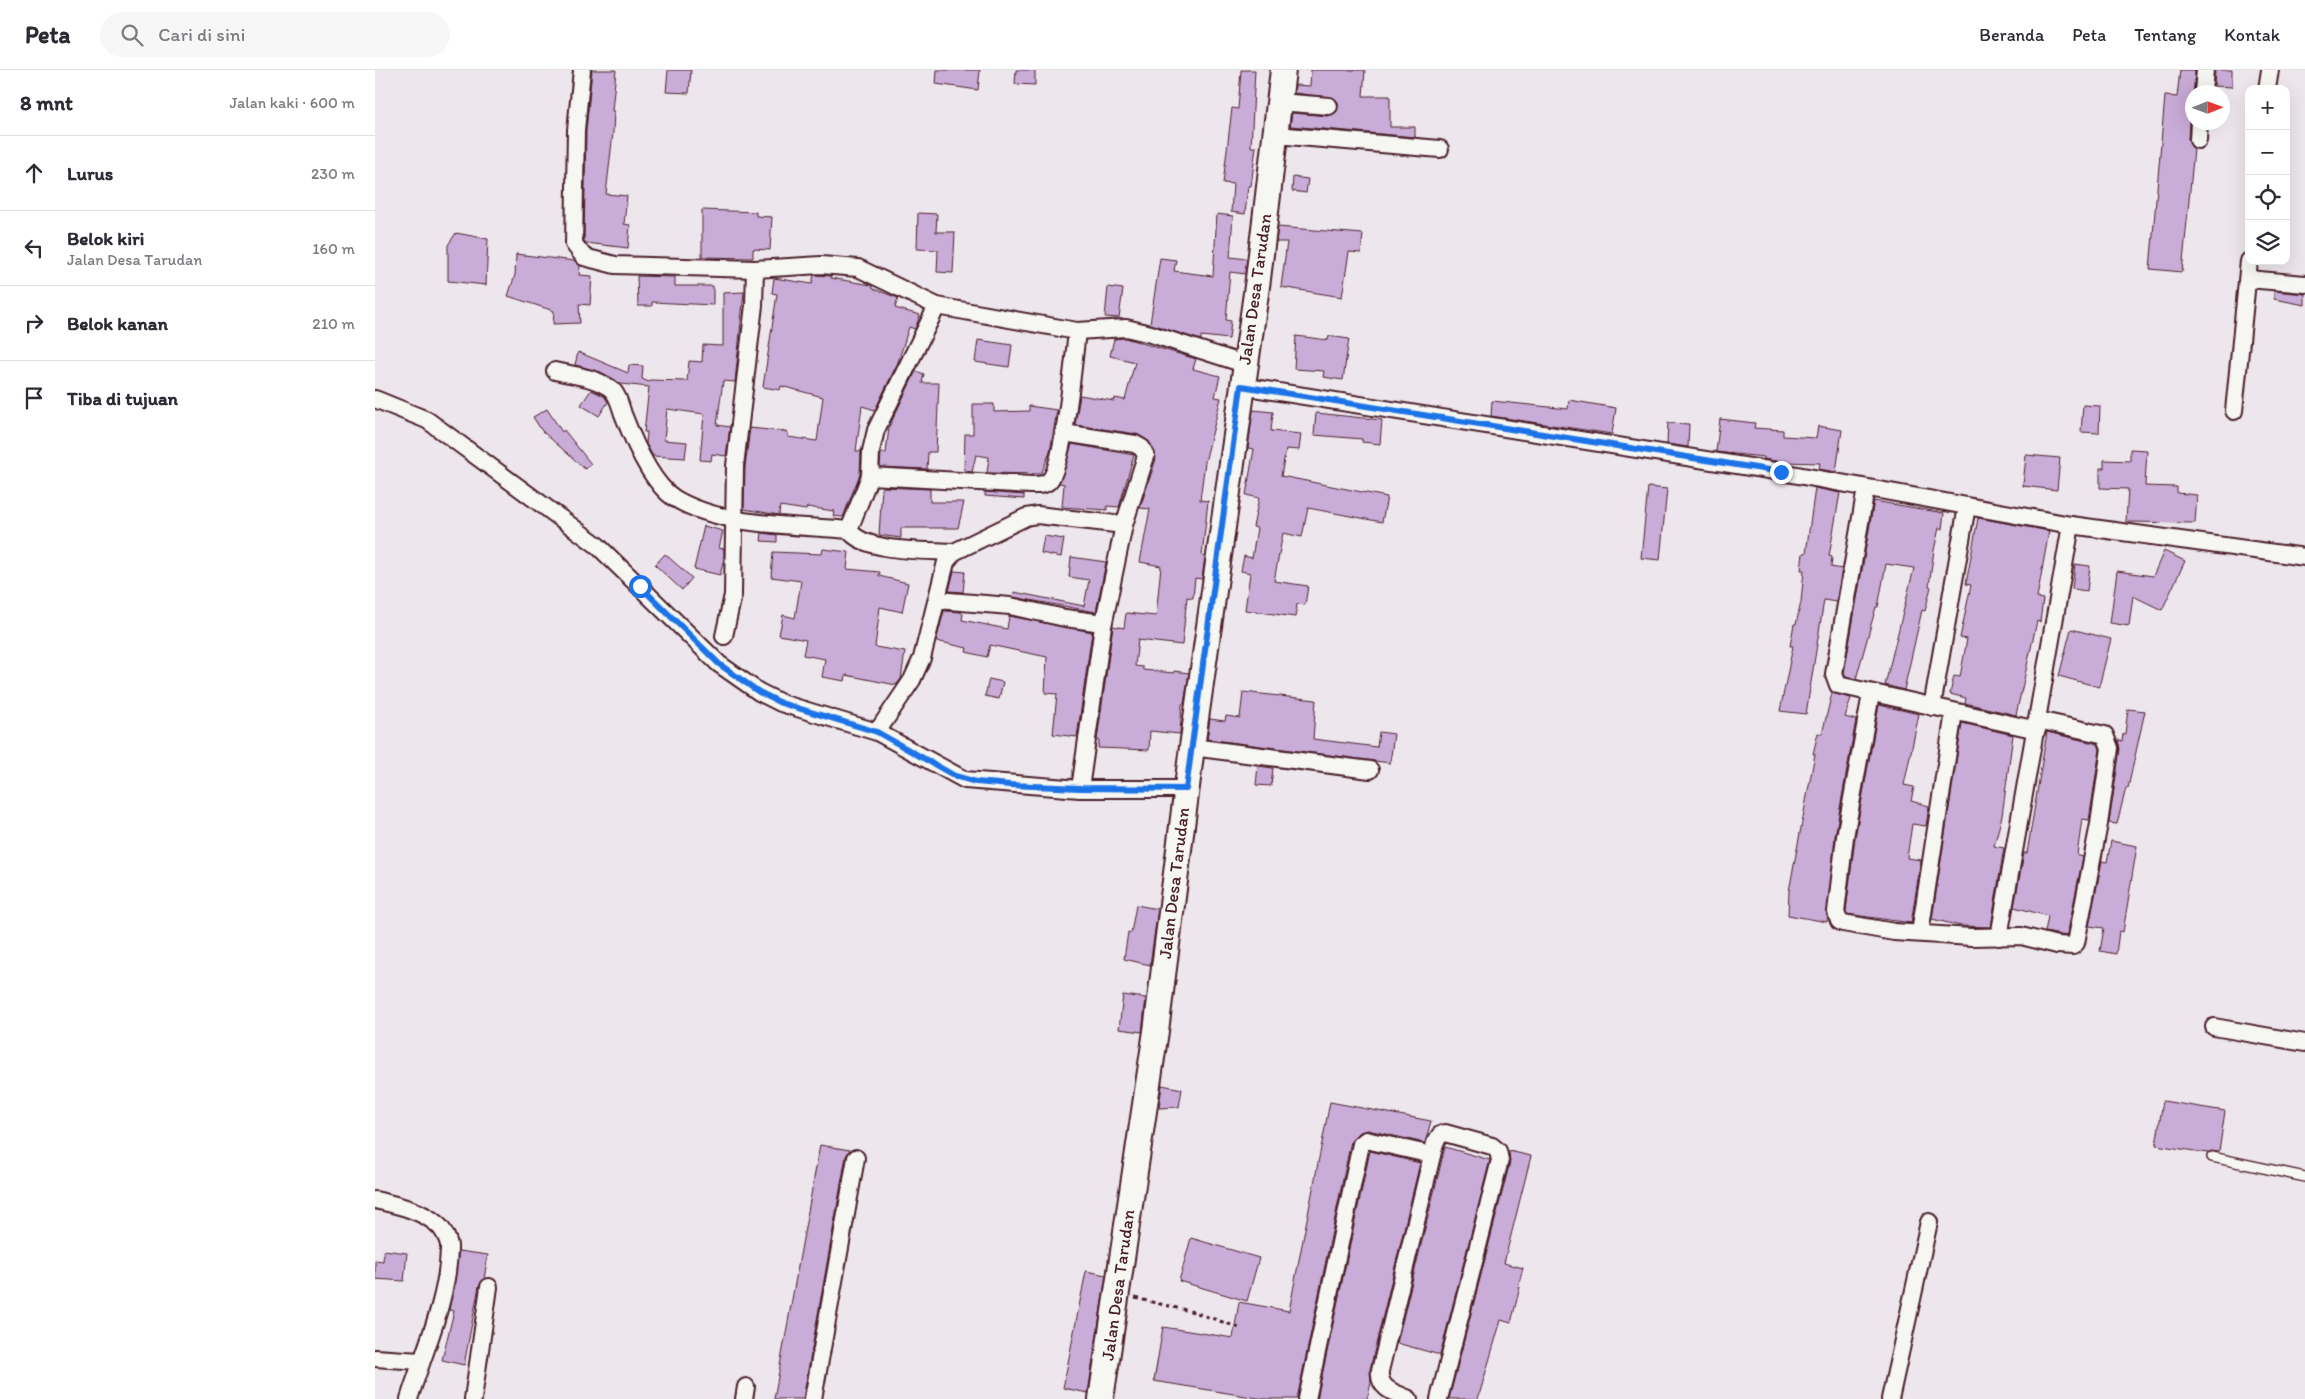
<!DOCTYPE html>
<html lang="id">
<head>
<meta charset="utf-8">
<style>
	:root { --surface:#fff; --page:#f7f7f7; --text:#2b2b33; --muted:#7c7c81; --line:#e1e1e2 }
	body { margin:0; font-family:Itim,sans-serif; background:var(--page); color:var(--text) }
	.controls { position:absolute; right:15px; top:15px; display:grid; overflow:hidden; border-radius:10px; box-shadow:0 5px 20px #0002 }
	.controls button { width:45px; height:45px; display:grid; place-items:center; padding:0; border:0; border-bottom:1px solid var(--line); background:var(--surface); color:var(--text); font:25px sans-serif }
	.compass { position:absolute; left:1810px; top:15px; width:45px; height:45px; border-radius:50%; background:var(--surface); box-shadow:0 5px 20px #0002; rotate:89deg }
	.stop { position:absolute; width:15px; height:15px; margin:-11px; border:4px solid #1a73e8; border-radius:50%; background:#fff }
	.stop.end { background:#1a73e8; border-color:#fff; box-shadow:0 1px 5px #0008 }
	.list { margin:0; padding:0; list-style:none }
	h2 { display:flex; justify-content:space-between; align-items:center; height:65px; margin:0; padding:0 20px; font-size:21px }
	h2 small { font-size:16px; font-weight:400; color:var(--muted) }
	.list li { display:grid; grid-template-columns:32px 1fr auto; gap:15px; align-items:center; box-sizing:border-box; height:75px; padding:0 20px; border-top:1px solid var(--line) }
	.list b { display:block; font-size:19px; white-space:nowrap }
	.list p { margin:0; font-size:16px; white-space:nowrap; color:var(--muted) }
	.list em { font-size:16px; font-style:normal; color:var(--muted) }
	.icon { flex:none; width:28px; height:28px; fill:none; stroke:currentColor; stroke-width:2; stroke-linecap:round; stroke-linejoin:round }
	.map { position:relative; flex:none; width:1930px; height:1329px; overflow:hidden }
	header { display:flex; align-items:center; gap:30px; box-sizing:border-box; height:70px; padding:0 25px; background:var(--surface); border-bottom:1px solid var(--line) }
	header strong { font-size:24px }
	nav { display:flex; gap:28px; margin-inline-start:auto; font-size:18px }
	.search { width:350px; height:45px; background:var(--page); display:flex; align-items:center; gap:12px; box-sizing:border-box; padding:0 18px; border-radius:28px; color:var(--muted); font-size:19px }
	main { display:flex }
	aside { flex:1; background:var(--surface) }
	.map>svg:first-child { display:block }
	.building { fill:#caacd8; stroke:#4a1f2b }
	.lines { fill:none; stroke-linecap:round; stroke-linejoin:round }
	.lane-casing { stroke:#4a1f2b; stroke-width:12 }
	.street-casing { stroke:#4a1f2b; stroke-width:20 }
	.secondary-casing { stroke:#4a1f2b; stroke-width:28 }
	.path { stroke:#4a1f2b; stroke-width:3; stroke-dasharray:4 4; stroke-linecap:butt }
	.lane { stroke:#f6f6f2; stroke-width:9 }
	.street { stroke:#f6f6f2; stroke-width:16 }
	.secondary { stroke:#f6f6f2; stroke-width:24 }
	.route { stroke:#1a73e8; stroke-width:6 }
	.labels { text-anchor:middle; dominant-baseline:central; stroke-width:4; stroke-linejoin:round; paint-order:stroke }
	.street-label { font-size:18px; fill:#4a1f2b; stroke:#f6f6f2 }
</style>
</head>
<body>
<header>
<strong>Peta</strong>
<div class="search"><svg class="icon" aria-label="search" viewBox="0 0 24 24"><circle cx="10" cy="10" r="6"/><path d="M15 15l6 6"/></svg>Cari di sini</div>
<nav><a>Beranda</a><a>Peta</a><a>Tentang</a><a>Kontak</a></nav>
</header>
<main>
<aside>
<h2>8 mnt<small>Jalan kaki · 600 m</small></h2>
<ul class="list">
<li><svg class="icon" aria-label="ahead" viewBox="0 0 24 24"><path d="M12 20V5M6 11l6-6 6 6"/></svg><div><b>Lurus</b></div><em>230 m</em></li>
<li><svg class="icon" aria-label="left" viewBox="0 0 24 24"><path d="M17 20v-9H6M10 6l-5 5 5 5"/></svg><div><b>Belok kiri</b><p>Jalan Desa Tarudan</p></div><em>160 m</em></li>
<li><svg class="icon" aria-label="right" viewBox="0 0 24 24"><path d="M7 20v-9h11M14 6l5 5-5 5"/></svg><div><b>Belok kanan</b></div><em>210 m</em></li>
<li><svg class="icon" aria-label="arrive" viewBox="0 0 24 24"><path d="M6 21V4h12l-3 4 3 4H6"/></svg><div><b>Tiba di tujuan</b></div></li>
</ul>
</aside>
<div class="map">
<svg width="1930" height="1329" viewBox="0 0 1930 1329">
	<rect width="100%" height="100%" fill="#ede7ed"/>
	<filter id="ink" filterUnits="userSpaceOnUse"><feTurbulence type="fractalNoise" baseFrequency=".02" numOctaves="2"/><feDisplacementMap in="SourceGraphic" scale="10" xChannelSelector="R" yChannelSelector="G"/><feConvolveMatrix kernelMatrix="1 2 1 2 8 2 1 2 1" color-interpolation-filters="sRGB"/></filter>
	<g filter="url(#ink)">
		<g class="building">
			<polygon points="217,0 241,0 237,41 239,41 238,63 231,124 252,126 249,154 255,155 253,178 211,173 209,171 211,61"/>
			<polygon points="293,0 316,0 314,23 291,22"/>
			<polygon points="562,0 605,0 603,20 561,14"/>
			<polygon points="641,0 660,0 660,15 640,14"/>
			<polygon points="866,0 880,0 876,77 881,77 876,116 873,116 870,144 856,142 858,114 848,113 857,38 863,39"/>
			<polygon points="936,0 990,0 988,26 1015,26 1015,57 1040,57 1040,67 915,56 917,43 953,46 962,41 963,32 959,28 919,23 920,15 935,16"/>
			<polygon points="1805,0 1820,0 1818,45 1814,51 1813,69 1819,79 1807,202 1775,199 1790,26 1802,27"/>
			<polygon points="1840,0 1857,0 1857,17 1839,16"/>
			<polygon points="918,107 933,109 931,123 917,121"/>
			<polygon points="327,140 381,142 381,146 397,147 395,180 378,179 378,188 327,187"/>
			<polygon points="543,143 562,144 561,162 580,162 578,203 562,202 563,180 542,179"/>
			<polygon points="842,144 858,146 855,187 872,189 870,204 855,202 851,250 856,251 854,269 826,266 826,270 775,254 785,188 801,190 799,201 838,206"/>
			<polygon points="903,157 988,164 986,183 974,182 967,227 906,217 912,172 901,172"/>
			<polygon points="81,163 113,169 111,215 73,211 73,175"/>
			<polygon points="141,184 200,191 205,196 204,205 217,206 215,235 204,234 205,253 178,254 179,241 133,226 140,205"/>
			<polygon points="439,205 456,206 456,208 496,215 499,219 523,228 520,238 545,245 540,259 534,257 523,292 500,340 487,336 481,381 486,381 485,404 468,447 458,446 459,441 432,437 431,440 405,436 404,445 369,439 370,397 375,358 413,362 413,367 442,371 448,327 406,316 405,320 388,317 402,224 397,223 399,208 437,214"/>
			<polygon points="262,206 300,207 300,216 338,216 338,235 277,232 277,236 263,236"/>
			<polygon points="733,217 748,219 744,248 730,247"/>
			<polygon points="1899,221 1930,224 1930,235 1899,229"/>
			<polygon points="369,222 360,312 348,311 342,355 355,357 351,386 337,384 336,391 325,390 329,344 292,339 289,370 312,372 310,388 278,386 271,374 272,362 269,362 274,317 246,314 226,302 200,295 203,282 253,303 254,295 268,296 267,309 274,312 274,310 312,311 314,291 327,292 328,275 348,276 348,223"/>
			<polygon points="921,266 953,270 954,266 974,269 968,310 948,307 949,301 919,299"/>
			<polygon points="750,268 821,289 818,299 845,306 840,327 846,328 830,392 825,430 833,431 827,486 830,487 827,509 820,508 818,528 812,527 807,575 763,570 760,596 768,597 768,600 799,603 799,601 814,603 809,634 807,634 805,664 775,661 774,680 723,678 724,670 722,670 738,556 749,558 751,543 781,546 786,496 765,492 775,439 765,438 781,389 780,382 772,370 762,364 700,355 705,325 739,331 740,328 750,330 760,292 735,286 739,269"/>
			<polygon points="603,270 637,275 634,297 600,292"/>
			<polygon points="541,301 549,304 547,313 564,313 561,382 553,382 552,399 505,397 506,383 511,383 514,357"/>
			<polygon points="216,320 229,326 233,332 224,346 206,335"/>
			<polygon points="1194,330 1241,338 1237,364 1116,346 1117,331 1193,339"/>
			<polygon points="598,334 619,334 619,342 654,341 654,336 682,340 675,382 666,404 612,403 614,387 601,385 597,402 589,401 590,364 598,364"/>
			<polygon points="1708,335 1725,336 1724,363 1706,362"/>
			<polygon points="172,339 187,362 189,360 216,394 210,399 167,361 158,347"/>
			<polygon points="878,340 898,342 896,361 926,364 924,380 911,379 906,406 1012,427 1007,452 933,438 927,467 908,463 899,511 933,516 930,535 922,534 920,547 870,540 875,503 866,501 869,486 877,488 882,458 878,457 884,428 871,425 879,379 873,378"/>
			<polygon points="941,343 1007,350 1005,374 987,372 987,369 939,365"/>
			<polygon points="1345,349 1380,353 1379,358 1408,360 1408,366 1441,368 1443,356 1467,360 1461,402 1444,399 1445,393 1407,392 1389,389 1389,387 1341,382"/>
			<polygon points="1293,353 1314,354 1313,377 1292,374"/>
			<polygon points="697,374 759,385 744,437 732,436 732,440 687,437 689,414 684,413"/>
			<polygon points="1755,379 1772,380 1770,416 1802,417 1802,423 1822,425 1820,453 1751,452 1753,419 1725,418 1725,398 1729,398 1729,390 1755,391"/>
			<polygon points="1651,385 1685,388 1682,420 1648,416"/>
			<polygon points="507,417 555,419 555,432 589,432 583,458 526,458 526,468 504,465"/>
			<polygon points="1273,417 1292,419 1285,490 1266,488"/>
			<polygon points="1440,418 1465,423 1454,486 1457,487 1456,497 1467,499 1461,532 1449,530 1431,644 1405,641 1418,576 1415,576 1419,554 1421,554 1426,532 1429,500 1426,500 1428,483 1431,483"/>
			<polygon points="610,422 649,425 649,429 610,426"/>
			<polygon points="1499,431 1569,443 1567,459 1564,458 1559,480 1554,516 1556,517 1550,541 1547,540 1529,620 1510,615 1539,498 1511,494 1503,537 1501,537 1481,609 1471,606 1469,603"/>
			<polygon points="1603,448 1674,461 1662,528 1668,529 1665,552 1662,551 1641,645 1590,633 1591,628 1575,624 1579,606 1585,607 1592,569 1585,568 1596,515 1591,514"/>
			<polygon points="329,456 348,461 344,478 349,479 349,490 345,505 319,499"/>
			<polygon points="387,463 402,465 402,472 386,471"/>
			<polygon points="669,466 689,469 686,487 666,483"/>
			<polygon points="448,479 474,482 472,499 505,502 504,506 533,513 527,542 505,537 500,577 530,582 526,609 521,615 471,605 470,611 447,607 450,589 428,585 431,570 404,565 408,545 420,548 426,511 396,507 398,482 447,484"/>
			<polygon points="1789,481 1810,491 1787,540 1758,526 1754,556 1735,553 1742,501 1778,506"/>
			<polygon points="290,484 317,508 307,520 280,495"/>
			<polygon points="696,487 731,492 721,542 638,527 639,522 709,536 714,510 694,507"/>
			<polygon points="1700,494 1715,496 1712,521 1697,519"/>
			<polygon points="579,501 590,502 588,522 574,521"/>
			<polygon points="569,541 585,542 588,544 587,550 632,559 634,546 717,562 702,667 678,664 682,624 670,623 672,587 615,575 612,587 591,582 592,578 561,571"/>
			<polygon points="1696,559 1736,569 1724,617 1684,606"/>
			<polygon points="614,609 628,612 624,629 610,626"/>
			<polygon points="868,622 941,630 938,669 1002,677 1004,662 1019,664 1015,693 832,669 835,649 850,651 851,646 865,648"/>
			<polygon points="1457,623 1476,628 1470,647 1481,650 1460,766 1452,852 1413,845 1414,821 1440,684 1438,684 1443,663 1447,664"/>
			<polygon points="1504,635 1544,644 1529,715 1539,717 1536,731 1554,736 1551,756 1537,754 1532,788 1546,790 1536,853 1472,844 1471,841 1480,768"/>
			<polygon points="1753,639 1770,641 1753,718 1751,718 1742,754 1734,753 1745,679 1743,670 1747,671 1748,664 1750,664"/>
			<polygon points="1587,653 1638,665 1627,746 1619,776 1629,778 1616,857 1586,856 1557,849"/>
			<polygon points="1672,662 1723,674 1725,679 1714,750 1707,749 1702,785 1708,787 1692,866 1670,862 1673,846 1639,837 1649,783 1652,783"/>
			<polygon points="883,696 898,698 896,716 881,715"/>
			<polygon points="1736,771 1762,776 1748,862 1744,861 1741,884 1725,881 1729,858 1714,856 1727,791 1732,792"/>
			<polygon points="761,835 783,839 775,895 749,889 753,862 756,863"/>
			<polygon points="748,925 771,928 767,962 744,959"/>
			<polygon points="787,1015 807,1019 804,1037 784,1038"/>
			<polygon points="1788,1031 1850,1041 1844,1082 1836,1081 1832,1083 1781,1075"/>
			<polygon points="955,1032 1056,1051 1050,1073 993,1060 985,1062 976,1071 922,1329 889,1329 779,1311 788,1257 858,1268 864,1232 914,1241"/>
			<polygon points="445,1075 475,1080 471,1086 428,1329 399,1329"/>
			<polygon points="1070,1077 1115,1090 1065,1285 1022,1273"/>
			<polygon points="995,1081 1045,1093 995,1299 996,1313 992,1329 942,1329"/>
			<polygon points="1134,1081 1156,1086 1129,1193 1148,1198 1143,1217 1145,1217 1136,1253 1126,1250 1103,1329 1074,1329 1135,1092"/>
			<polygon points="816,1168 884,1188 872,1231 804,1211"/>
			<polygon points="9,1180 32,1183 29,1211 0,1209 0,1190 8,1191"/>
			<polygon points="84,1181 113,1185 109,1209 104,1216 89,1295 67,1290 79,1241 74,1240"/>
			<polygon points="711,1201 731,1205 713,1323 688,1318"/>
		</g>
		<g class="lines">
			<g class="lane-casing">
				<polyline id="lane" points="1837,1087 1930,1107"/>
			</g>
			<g class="street-casing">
				<g id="street">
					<polyline points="207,0 201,60 199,174 209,187 240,195 380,199 446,195 483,198 562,236 702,261 751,258 776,264 869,294"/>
					<polyline points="1892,19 1895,0"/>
					<polyline points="1828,22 1830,0"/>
					<polyline points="904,32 954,36"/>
					<polyline points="901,65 1065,79"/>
					<polyline points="1823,70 1824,52"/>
					<polyline points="1873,209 1930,214"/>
					<path d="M 180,301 C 198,305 219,307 235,318 C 243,324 245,335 248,344 C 258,370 276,413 299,428 C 347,457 419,455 474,460"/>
					<polyline points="866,316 1406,402 1696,455 1930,487"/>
					<polyline points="0,329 52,350 222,475 344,594 384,622 406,633 502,662 590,710 705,719 811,719"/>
					<polyline points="1859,341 1874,191"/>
					<polyline points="689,363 760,374 767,378 771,386 749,455 728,556 705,719"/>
					<path d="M 495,406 L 656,415 C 662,415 668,416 674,411 C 689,396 699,287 702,261"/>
					<polyline points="1491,418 1459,604 1463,615 1662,660"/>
					<polyline points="474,460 495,406 496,381 501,360 562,236"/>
					<path d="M 474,460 C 489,483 553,480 579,482"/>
					<polyline points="562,530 635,536 690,548 728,553"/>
					<polyline points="349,566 358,525 360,396 379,235 380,199"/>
					<polyline points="1496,624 1470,767 1461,842 1464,851 1468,853 1519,862 1596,867 1646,866 1682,875 1698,876 1701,873 1724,754 1735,678 1730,665 1663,650"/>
					<polyline points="1557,637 1592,436"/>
					<polyline points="502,662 537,610 547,588 571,492 579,482 651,447 662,445 749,455"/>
					<polyline points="817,677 995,700"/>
					<polyline points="1545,863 1579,642"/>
					<polyline points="1624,867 1696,455"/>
					<polyline points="1839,957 1930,973"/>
					<path d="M 0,1130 C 21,1135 47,1140 63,1155 C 68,1159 75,1172 74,1179 C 73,1230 49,1281 34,1329"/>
					<polyline points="0,1288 45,1291"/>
					<polyline points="98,1329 114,1217"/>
					<polyline points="369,1329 371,1317"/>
					<polyline points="438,1329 481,1088"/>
					<polyline points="932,1329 986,1074 991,1070 1057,1085"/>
					<path d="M 1034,1329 C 1020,1323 1003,1319 1005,1301 L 1060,1073 L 1065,1065 L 1070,1063 L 1117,1076 L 1123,1081 L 1125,1090 L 1064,1329"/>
					<polyline points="1515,1329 1554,1152"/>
				</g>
			</g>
			<g class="secondary-casing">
				<polyline id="secondary" points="726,1329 781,961 817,677 883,209 908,0"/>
			</g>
			<polyline class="path" points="760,1228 819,1242 865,1258"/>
			<use href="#lane" class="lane"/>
			<use href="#street" class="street"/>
			<use href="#secondary" class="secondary"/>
		</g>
	</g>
	<g class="lines" filter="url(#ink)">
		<polyline class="route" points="265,516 344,594 384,622 406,633 502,662 580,706 601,712 635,715 705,718 811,719 866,316 1406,402"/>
	</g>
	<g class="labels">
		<g class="street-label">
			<text transform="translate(880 219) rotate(-82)">Jalan Desa Tarudan</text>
			<text transform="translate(799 813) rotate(-83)">Jalan Desa Tarudan</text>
			<text transform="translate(743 1215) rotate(-82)">Jalan Desa Tarudan</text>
		</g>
	</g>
</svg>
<div class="controls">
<button>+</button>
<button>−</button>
<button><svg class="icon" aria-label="locate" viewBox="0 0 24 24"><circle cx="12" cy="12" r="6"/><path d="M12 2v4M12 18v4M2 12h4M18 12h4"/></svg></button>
<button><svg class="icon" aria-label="layers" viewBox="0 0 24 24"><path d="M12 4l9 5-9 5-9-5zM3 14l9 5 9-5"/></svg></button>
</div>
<svg class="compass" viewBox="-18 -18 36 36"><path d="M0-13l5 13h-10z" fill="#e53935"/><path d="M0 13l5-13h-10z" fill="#7c7c81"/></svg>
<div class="stop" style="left:265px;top:516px"></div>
<div class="stop end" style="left:1406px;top:402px"></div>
</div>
</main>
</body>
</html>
